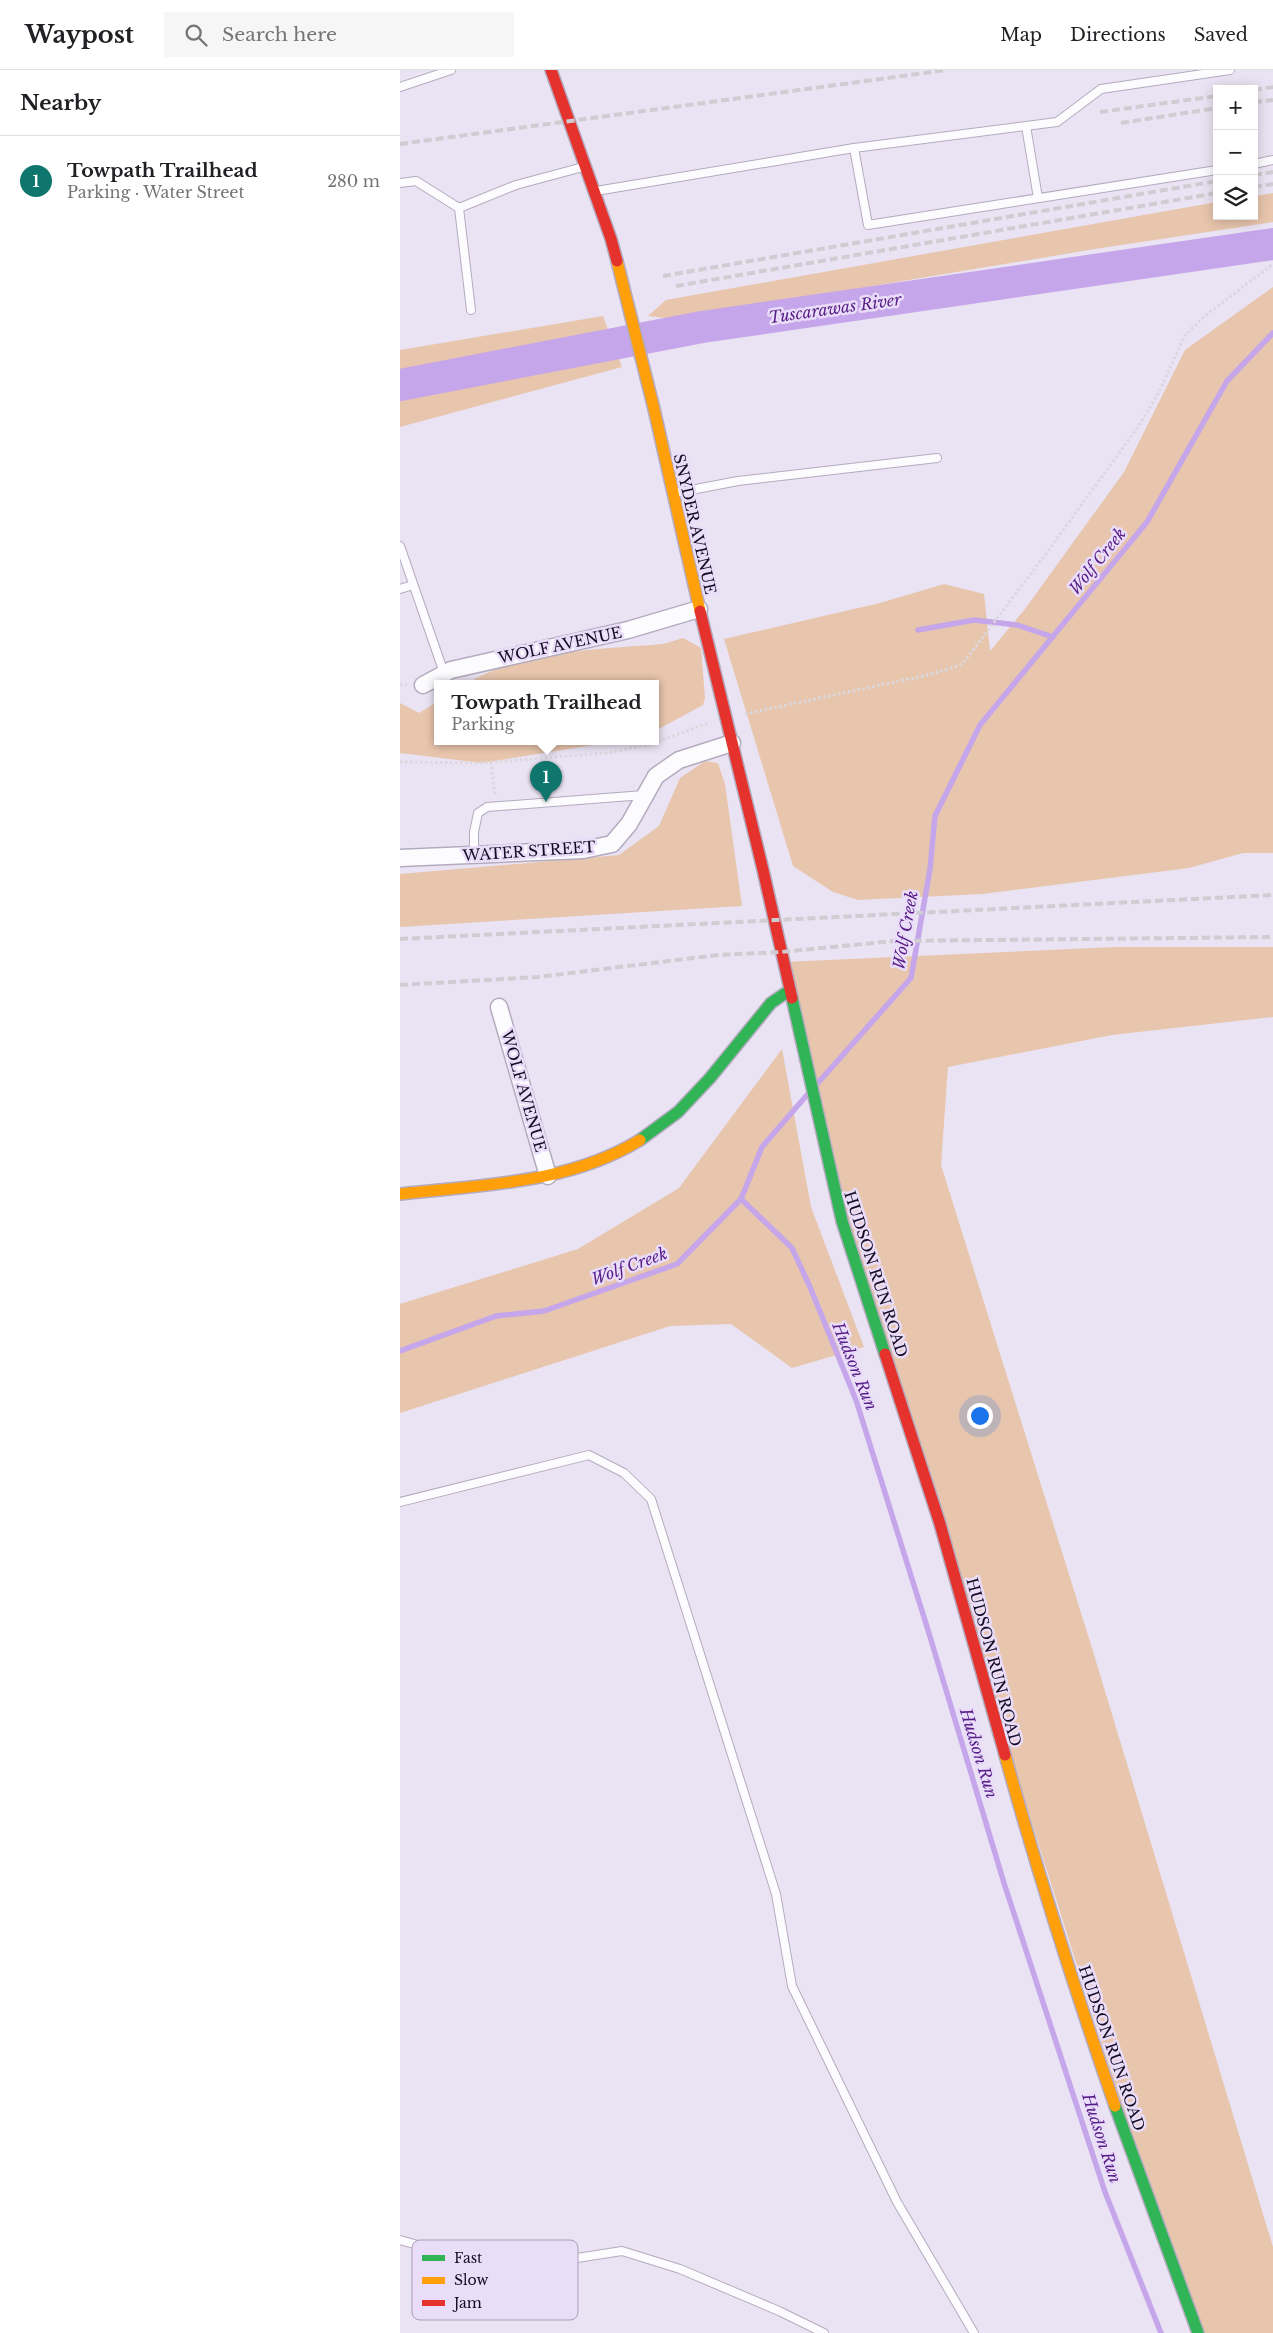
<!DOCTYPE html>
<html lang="en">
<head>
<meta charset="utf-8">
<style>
	:root { --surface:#fff; --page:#f6f6f6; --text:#202124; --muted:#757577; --line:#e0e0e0; --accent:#0f766e }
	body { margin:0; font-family:"Libre Baskerville",serif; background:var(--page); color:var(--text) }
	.controls { position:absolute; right:15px; top:15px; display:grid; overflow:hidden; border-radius:0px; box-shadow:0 2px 12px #0003 }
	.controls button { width:45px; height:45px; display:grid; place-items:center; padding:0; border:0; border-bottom:1px solid var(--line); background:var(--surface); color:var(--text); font:25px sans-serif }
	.you { position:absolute; left:579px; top:1345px; width:18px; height:18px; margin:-12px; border:4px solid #fff; border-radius:50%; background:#1a73e8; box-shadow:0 0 0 8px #1a73e833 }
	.badge { display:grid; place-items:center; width:32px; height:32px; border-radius:50%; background:var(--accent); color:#fff; font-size:16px; font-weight:700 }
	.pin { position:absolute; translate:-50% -41px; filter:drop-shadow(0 1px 2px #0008) }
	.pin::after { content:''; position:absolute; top:26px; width:18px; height:15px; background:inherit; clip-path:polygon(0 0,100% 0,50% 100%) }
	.popup { position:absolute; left:34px; top:610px; width:225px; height:65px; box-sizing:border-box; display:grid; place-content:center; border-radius:0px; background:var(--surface); filter:drop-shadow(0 1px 4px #0005); font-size:16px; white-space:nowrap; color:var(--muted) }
	.popup b { font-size:19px; color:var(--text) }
	.popup::after { content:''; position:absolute; left:50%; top:100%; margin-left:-10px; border:10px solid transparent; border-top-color:var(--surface) }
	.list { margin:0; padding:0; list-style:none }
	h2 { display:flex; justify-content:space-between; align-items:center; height:65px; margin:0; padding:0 20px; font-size:21px }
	h2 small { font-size:16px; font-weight:400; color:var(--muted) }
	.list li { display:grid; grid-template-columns:32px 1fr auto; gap:15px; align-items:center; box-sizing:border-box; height:90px; padding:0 20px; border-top:1px solid var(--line) }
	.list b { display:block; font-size:19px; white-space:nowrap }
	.list p { margin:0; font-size:16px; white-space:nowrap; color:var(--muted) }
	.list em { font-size:16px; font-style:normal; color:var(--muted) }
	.icon { flex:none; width:28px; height:28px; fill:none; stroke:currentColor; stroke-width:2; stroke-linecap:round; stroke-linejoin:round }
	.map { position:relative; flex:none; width:873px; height:2263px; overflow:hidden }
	header { display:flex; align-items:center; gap:30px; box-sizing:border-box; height:70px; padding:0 25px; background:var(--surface); border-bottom:1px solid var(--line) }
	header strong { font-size:24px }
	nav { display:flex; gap:28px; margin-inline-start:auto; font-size:18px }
	.search { width:350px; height:45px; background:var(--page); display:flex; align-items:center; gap:12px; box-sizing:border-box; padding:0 18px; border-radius:0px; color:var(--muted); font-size:19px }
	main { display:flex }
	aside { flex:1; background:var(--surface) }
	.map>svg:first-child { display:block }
	.green { fill:#e8c5ad }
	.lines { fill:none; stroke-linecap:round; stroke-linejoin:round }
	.stream { stroke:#c6a6ea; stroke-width:5.5 }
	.river { stroke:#c6a6ea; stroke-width:32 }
	.lane-casing { stroke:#b4abbf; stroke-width:10 }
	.street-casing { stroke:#b4abbf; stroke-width:19 }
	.fast-casing { stroke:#b4abbf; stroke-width:14 }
	.slow-casing { stroke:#b4abbf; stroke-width:14 }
	.jam-casing { stroke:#b4abbf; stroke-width:14 }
	.path { stroke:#dad8dd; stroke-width:3; stroke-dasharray:2.5 2.5; stroke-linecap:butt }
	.lane { stroke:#fcfbfd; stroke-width:8 }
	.street { stroke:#fcfbfd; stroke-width:16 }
	.fast { stroke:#30b455; stroke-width:11 }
	.slow { stroke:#ff9f0a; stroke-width:11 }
	.jam { stroke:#e5322d; stroke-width:11 }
	.rail { stroke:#cfccd2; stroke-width:4; stroke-dasharray:8 4; stroke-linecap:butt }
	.labels { text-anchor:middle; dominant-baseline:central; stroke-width:5; stroke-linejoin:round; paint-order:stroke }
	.street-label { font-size:15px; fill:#150a21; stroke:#e9ddf9 }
	.water-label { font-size:16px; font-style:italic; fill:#581e87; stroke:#e9ddf9 }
	.key { fill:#e9ddf9; stroke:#a99eb8; stroke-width:1 }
	.key-label { font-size:14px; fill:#150a21 }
</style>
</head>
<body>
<header>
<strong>Waypost</strong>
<div class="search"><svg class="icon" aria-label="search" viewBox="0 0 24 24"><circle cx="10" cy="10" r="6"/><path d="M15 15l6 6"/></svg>Search here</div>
<nav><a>Map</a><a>Directions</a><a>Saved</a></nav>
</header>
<main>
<aside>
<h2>Nearby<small></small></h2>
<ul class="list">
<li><span class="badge">1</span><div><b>Towpath Trailhead</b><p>Parking · Water Street</p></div><em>280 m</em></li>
</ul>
</aside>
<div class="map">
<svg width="873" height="2263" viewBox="0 0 873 2263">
	<rect width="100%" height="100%" fill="#eae3f3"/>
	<g class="green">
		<polygon points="873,123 873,152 695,179 275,249 248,246 266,230 817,132 817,146 854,146 854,126"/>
		<polygon points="873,217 873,783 843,783 789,798 582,824 458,830 433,822 393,796 324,569 480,533 544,514 584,524 590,581 625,539 724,402 785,280"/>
		<polygon points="203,246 222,297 0,357 0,280"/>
		<path d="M 283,568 L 301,578 L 305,628 L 303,635 L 255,661 L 255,613 L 67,613 C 121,581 202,579 263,574 Z"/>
		<polygon points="37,632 37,671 218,671 82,693 0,683 0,633 19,643"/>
		<polygon points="305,691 318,693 325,714 342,836 0,857 0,804 219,785 259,756 280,708"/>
		<polygon points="716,877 873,877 873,947 712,965 548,997 541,1095 692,1578 873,2177 873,2263 798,2263 770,2189 453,1188 384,892"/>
		<polygon points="382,979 411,1137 464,1277 392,1298 331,1254 270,1256 0,1343 0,1234 178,1179 279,1118"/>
	</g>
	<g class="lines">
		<g class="stream">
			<polyline points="518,560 574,550 617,555 653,567"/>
			<polyline points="417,1014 511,908 530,799 535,746 580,655 747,452 827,311 873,263"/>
			<polyline points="341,1129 392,1178 410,1217 456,1330 528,1560 604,1813 705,2122 761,2263"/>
			<polyline points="0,1281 96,1246 144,1241 277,1194 341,1129 362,1077 407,1025"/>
		</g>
		<polyline class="river" points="0,315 302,257 873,174"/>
		<g class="lane-casing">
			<g id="lane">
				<polyline points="0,17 51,0"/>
				<polyline points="626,56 638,128"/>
				<polyline points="454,78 657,52 701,19 830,0"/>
				<polyline points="854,94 873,90"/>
				<polyline points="0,113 16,111 59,138"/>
				<polyline points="196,121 454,78 468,155 817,100"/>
				<polyline points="71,240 59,138 116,115 183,97"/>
				<polyline points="275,423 338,411 537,388"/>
				<polyline points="0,476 44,603"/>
				<polyline points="0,519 13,515"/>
				<polyline points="74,785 74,762 78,743 87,737 244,725"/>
				<polyline points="0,1432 189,1385 224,1403 251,1429 376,1824 392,1916 497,2132 574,2263"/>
				<polyline points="0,2170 25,2177 96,2190 151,2192 222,2181 280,2199 379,2241 424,2263"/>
			</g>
		</g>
		<g class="street-casing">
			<g id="street">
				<polyline points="23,615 51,600 228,560 299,539"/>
				<polyline points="0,788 183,780 212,774 229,754 256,706 279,690 332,673"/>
				<polyline points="99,937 148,1106"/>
			</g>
		</g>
		<g class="fast-casing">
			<g id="fast">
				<polyline points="392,928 442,1151 485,1284"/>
				<polyline points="240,1070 278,1042 310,1008 371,933 390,920"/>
				<polyline points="715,2036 798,2263"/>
			</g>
		</g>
		<g class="slow-casing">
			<g id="slow">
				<polyline points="217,191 254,339 300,541"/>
				<path d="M 0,1124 C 81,1115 168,1114 240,1070"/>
				<path d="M 605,1685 C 638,1804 675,1920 715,2036"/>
			</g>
		</g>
		<g class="jam-casing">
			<g id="jam">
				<polyline points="151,0 211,169 217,191"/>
				<polyline points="300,541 363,800 392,928"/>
				<polyline points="485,1284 540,1454 605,1685"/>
			</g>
		</g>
		<g class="path">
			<polyline points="0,615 7,615"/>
			<polyline points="345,644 523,606 555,597 564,592 645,485 738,357 759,322 785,265 806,245 873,194"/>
			<polyline points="0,692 82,693 208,683 251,674 308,653"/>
			<polyline points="91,692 94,720 96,726"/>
		</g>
		<use href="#lane" class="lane"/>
		<use href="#street" class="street"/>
		<use href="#fast" class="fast"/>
		<use href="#slow" class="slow"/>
		<use href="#jam" class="jam"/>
		<g class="rail">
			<polyline points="854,20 873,17"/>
			<polyline points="854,32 873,30"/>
			<polyline points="700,42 817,26"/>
			<polyline points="721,53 817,38"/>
			<polyline points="0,74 547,0"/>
			<polyline points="854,105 873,102"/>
			<polyline points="854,117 873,114"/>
			<polyline points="263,206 817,111"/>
			<polyline points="276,216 817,123"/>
			<polyline points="0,869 873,825"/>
			<polyline points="0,915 138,907 318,885 381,882 494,871 873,867"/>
		</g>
	</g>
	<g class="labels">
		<g class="street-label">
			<text transform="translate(295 454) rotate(77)">SNYDER AVENUE</text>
			<text transform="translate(160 575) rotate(-12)">WOLF AVENUE</text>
			<text transform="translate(129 781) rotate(-4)">WATER STREET</text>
			<text transform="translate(124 1021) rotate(74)">WOLF AVENUE</text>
			<text transform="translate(476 1204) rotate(72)">HUDSON RUN ROAD</text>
			<text transform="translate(594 1592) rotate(75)">HUDSON RUN ROAD</text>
			<text transform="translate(712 1978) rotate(71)">HUDSON RUN ROAD</text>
		</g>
		<g class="water-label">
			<text transform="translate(435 238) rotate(-8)">Tuscarawas River</text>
			<text transform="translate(697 491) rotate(-51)">Wolf Creek</text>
			<text transform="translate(505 860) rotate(-80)">Wolf Creek</text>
			<text transform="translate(229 1196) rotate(-20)">Wolf Creek</text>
			<text transform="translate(455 1296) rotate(68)">Hudson Run</text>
			<text transform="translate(579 1683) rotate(73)">Hudson Run</text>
			<text transform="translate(702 2068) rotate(72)">Hudson Run</text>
		</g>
	</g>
	<rect x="12" y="2170" width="166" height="80" rx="8" class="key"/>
	<rect x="22" y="2185" width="23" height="6" fill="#30b455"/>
	<rect x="22" y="2207" width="23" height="7" fill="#ff9f0a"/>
	<rect x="22" y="2230" width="23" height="6" fill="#e5322d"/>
	<g class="key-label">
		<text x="54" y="2193">Fast</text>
		<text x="54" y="2215">Slow</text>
		<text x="54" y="2238">Jam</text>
	</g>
</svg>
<div class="controls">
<button>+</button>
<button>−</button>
<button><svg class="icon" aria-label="layers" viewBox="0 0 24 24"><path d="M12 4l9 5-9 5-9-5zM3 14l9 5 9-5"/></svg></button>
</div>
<div class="you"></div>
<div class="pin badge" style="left:146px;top:732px">1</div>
<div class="popup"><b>Towpath Trailhead</b>Parking</div>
</div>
</main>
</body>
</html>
